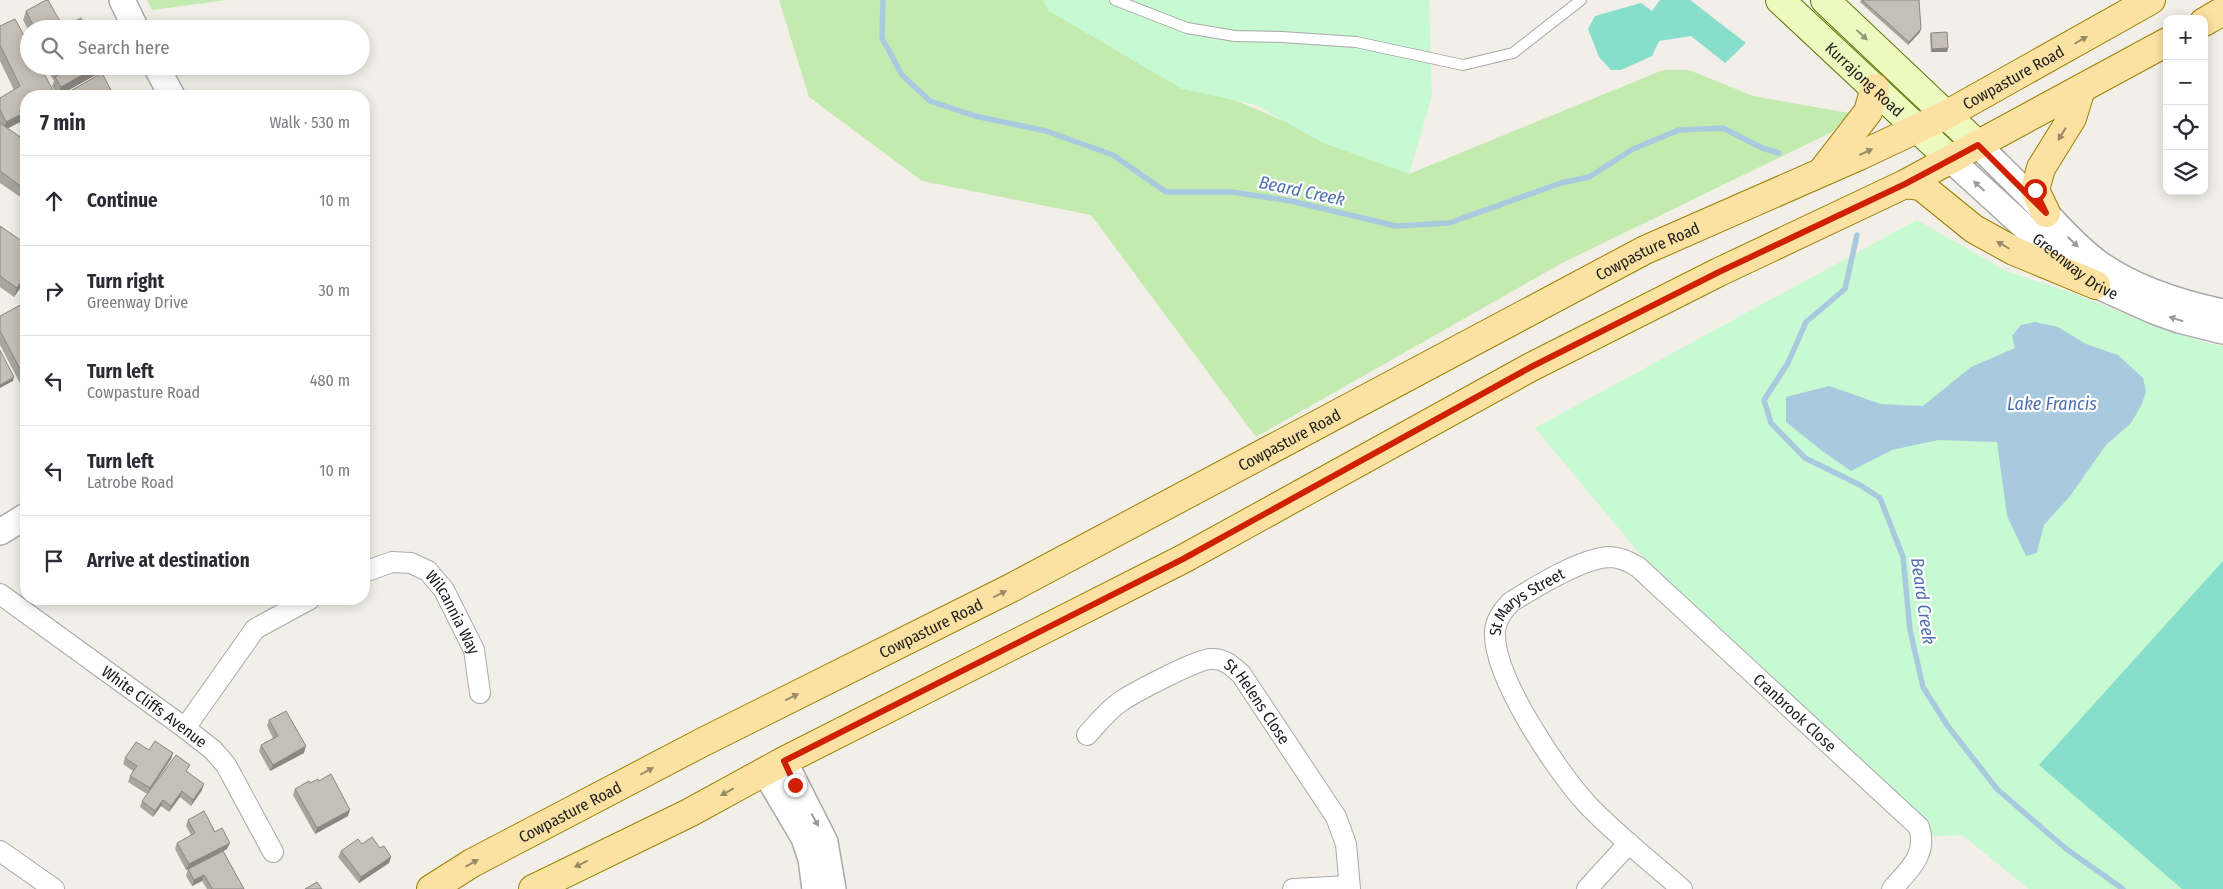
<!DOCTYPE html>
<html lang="en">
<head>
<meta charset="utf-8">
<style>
	:root { --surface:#fff; --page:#f2f2f3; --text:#2b2b33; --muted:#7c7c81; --line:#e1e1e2 }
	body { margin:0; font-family:"Fira Sans Condensed",sans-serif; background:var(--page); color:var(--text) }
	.controls { position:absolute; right:15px; top:15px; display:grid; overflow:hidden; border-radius:10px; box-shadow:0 2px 12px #0003 }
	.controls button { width:45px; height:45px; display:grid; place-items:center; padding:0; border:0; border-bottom:1px solid var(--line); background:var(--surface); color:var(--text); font:25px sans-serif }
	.stop { position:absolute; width:15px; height:15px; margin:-11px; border:4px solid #cf2102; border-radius:50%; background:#fff }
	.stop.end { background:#cf2102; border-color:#fff; box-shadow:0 1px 5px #0008 }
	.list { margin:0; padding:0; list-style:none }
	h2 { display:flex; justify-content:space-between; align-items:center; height:65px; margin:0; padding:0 20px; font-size:21px }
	h2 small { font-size:16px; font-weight:400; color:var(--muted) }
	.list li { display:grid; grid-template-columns:32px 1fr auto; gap:15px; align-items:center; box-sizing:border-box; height:90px; padding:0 20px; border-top:1px solid var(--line) }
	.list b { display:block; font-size:19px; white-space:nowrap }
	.list p { margin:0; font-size:16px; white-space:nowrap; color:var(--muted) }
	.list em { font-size:16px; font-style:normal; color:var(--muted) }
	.icon { flex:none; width:28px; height:28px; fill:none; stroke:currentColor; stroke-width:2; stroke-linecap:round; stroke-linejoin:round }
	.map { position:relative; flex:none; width:2223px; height:889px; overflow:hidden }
	.search { position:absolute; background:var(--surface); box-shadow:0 2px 12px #0003; left:20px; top:20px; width:350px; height:55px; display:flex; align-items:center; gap:12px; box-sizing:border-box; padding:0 18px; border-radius:28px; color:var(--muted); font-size:19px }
	.panel { position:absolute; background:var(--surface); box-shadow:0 2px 12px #0003; left:20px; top:90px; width:350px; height:515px; border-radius:20px }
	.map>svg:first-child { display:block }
	.grass { fill:#c3eaaf }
	.park { fill:#c7f9d2 }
	.pitch { fill:#87deca }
	.water { fill:#a9cade }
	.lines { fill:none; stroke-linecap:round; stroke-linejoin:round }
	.stream { stroke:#a9cade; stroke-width:5.5 }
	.service-casing { stroke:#a8a8a8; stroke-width:12 }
	.minor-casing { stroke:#a8a8a8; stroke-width:22 }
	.tertiary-casing { stroke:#a8a8a8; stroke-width:28 }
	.secondary-casing { stroke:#5c7906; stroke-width:30 }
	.primary-casing { stroke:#9c8002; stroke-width:30 }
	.service { stroke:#fff; stroke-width:10 }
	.minor { stroke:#fff; stroke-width:20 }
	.tertiary { stroke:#fff; stroke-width:25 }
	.secondary { stroke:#edf9be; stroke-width:28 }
	.primary { stroke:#fbe2a3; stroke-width:28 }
	.wall { fill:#aaa49d }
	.shaded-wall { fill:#8b8680 }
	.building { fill:#c6bfb7; stroke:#8b8680 }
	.oneway { fill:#919877 }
	.oneway2 { fill:#998b68 }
	.oneway3 { fill:#9b9b9b }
	.route { stroke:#cf2102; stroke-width:6 }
	.labels { text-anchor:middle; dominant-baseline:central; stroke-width:4.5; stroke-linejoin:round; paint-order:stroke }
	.street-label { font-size:16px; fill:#212121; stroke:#fff }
	.water-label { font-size:18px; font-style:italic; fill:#4d70b1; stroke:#fff }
</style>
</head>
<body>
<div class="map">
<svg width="2223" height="889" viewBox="0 0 2223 889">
	<rect width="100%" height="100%" fill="#f1efe8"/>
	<g class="grass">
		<polygon points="147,0 227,0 152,10"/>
		<polygon points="779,0 1057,0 1227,97 1409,174 1663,70 1689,70 1753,96 1849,113 1832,132 1562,263 1256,437 1091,215 922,181 809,97"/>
	</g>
	<g class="park">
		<polygon points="1042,0 1429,0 1432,96 1409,174 1321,142 1256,105 1182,89 1049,11"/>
		<polygon points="1917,220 2006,271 2070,292 2168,331 2215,345 2223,346 2223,889 2029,889 1962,835 1933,836 1916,810 1640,554 1535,428"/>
	</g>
	<g class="pitch">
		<polygon points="1660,0 1690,0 1746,43 1725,63 1691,36 1659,41 1652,56 1621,70 1611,70 1599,57 1588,29 1595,16 1641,3 1652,11"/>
		<polygon points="2223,561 2223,889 2182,889 2039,765"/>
	</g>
	<polygon class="water" points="2035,322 2058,327 2086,344 2118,355 2143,378 2146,392 2141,406 2131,423 2106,445 2070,496 2044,525 2037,553 2026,556 2007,516 1997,442 1938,440 1892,450 1851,471 1821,450 1786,422 1786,397 1829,386 1881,404 1923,406 1971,367 2015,348 2012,336 2021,325"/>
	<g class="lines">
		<g class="stream">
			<polyline points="883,0 882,38 902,75 930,101 975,116 1046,131 1113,155 1166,192 1232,192 1291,201 1396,226 1449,223 1561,183 1589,177 1633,149 1679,130 1723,128 1762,148 1779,153"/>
			<polyline points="1857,235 1845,289 1806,322 1788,363 1764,400 1771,423 1805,458 1860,485 1880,498 1903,557 1910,630 1923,687 1947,725 1997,789 2065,848 2123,889"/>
		</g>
		<g class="service-casing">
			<polyline id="service" points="1115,0 1187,28 1235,36 1282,37 1356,42 1463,65 1513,53 1581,0"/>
		</g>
		<g class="minor-casing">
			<g id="minor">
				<path id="s1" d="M 364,572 L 392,562 L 411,563 L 428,571 L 444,590 L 474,650 L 480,693"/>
				<path id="s2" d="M 0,594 L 185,728 L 213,750 L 226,765 L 273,852"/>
				<polyline points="185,728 255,629 310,599"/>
				<path id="s3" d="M 1087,735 C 1098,723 1107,711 1120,702 C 1133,693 1197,659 1211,659 C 1224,658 1232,666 1241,674 L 1336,817 L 1346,844 L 1350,889"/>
				<polyline points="0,851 54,889"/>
				<polyline points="1293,889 1349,886"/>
				<polyline points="1587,889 1629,843"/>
				<path id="s4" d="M 1682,889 C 1650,861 1615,834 1586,803 C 1556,770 1492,675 1495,631 C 1496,619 1503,610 1511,602 C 1535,587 1582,558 1609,557 C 1619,557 1630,562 1638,567 L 1919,827 C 1928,854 1909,870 1892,889"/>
			</g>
		</g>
		<g class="tertiary-casing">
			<g id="tertiary">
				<polyline points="122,0 136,29"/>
				<polyline points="156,66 172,96"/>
				<path d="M 1978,145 C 2000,167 2023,189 2045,212 C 2062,230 2077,247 2097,262 C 2133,288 2180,303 2223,312"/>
				<path id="s5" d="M 1951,160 L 2030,232 L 2096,285 L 2154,311 L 2179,320 L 2223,331"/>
				<polyline points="0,532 26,516"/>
				<polyline points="784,761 825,842 833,889"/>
				<polyline points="765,772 804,838 811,859 815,889"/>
			</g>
		</g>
		<g class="secondary-casing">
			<g id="secondary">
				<path id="s6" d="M 1780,0 L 1951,160"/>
				<polyline points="1825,0 1978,145"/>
			</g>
		</g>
		<g class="primary-casing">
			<g id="primary">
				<polyline points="2204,22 2223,11"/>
				<polyline points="1824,169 1868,112 1875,88"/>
				<polyline points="1905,184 1921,186 1974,229 2014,251 2096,285"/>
				<polyline points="2046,213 2035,190 2041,168 2072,118 2081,89"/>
				<path id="s7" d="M 431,889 L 472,863 L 703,742 L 1009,589 L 1645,250 L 1859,156 L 1946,115 L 2151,0"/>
				<polyline points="533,889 689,813 784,761 1183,559 1531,367 1719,272 1905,184 2167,42"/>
			</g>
		</g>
		<use href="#service" class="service"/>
		<use href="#minor" class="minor"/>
		<use href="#tertiary" class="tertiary"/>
		<use href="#secondary" class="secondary"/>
		<use href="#primary" class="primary"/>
	</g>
	<g class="wall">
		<polygon points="1861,0 1919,0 1920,32 1908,45 1860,2"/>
		<polygon points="26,11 61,23 59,29 29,29 29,31 23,20"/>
		<polygon points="0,26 26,96 8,129 26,141 26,201 0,183 0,98 14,90 0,61"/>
		<polygon points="1931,33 1948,48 1947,52 1931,52 1930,36"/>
		<polygon points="45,66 103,66 101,72 58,96 52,86 54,81"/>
		<polygon points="0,226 26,244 26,279 14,297 0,287"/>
		<polygon points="26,302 26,395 0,345 0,316"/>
		<polygon points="269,720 304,753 270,771 259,751 261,745 273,738 267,726"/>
		<polygon points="149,750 173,753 171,759 147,794 128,782 130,776 133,771 123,764 125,758"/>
		<polygon points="187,772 202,790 191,806 180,797 169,812 161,806 153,817 140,807 142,801"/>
		<polygon points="310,783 348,816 315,834 293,795 295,789"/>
		<polygon points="188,820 215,832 227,849 223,851 244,889 207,889 202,881 192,886 186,876 188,869 199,864 186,870 175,849 177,843 191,835 186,826"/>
		<polygon points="362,844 380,848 391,857 389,863 359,883 338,857 341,851"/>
	</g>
	<g class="shaded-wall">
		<polygon points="61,23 59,29 50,29"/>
		<polygon points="1921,29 1920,32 1908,45 1909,42"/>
		<polygon points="1948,48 1947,52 1931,52 1932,49"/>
		<polygon points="98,66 103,66 101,72 58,96 61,87"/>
		<polygon points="26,112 26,119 3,131 6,122"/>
		<polygon points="26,274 26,279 14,297 17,288"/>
		<polygon points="14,377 13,381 0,388 0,385"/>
		<polygon points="306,746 304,753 270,771 273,765"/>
		<polygon points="173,753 171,759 147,794 150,788"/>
		<polygon points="204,784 202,790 191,806 193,800"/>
		<polygon points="182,791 180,797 169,812 171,806"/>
		<polygon points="163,800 161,806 153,817 155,811"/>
		<polygon points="350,810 348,816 315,834 317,828"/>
		<polygon points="230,843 227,849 186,870 189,864"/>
		<polygon points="391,857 389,863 359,883 361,877"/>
		<polygon points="204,875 202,881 192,886 194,880"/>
	</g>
	<g class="building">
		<polygon points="46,0 48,0 61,23 50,29 35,29 26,11"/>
		<polygon points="1862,0 1919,0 1921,29 1909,42"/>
		<polygon points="81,18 86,29 60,29"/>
		<polygon points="15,19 29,45 29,66 40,66 56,96 26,96 26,112 6,122 0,110 0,98 20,86 0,45 0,26"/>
		<polygon points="1947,32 1948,48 1932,49 1931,33"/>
		<polygon points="53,66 98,66 61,87 55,77 58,75"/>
		<polygon points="102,73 114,96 69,96 67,93"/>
		<polygon points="0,123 26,141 26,190 0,171"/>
		<polygon points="0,226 26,244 26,274 17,288 0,276"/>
		<polygon points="26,302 26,380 0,331 0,316"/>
		<polygon points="0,350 14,377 0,385"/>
		<polygon points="286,711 306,746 273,765 261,745 278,736 269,720"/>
		<polygon points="155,741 173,753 150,788 130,776 137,766 125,758 136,742 149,750"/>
		<polygon points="176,755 190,765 186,771 204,784 193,800 182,791 171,806 163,800 155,811 142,801"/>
		<polygon points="331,774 350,810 317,828 295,789 309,781 310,783 318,779 319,781"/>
		<polygon points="204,811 215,832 222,828 230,843 189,864 177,843 195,833 188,820"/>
		<polygon points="372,837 380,848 384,846 391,857 361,877 341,851 358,839 362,844"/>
		<polygon points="223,851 244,889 211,889 212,888 204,875 194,880 188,869"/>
		<polygon points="317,882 322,889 305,889"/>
	</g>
	<defs><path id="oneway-solid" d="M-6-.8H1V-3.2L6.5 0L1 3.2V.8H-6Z" transform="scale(1.25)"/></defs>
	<use class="oneway" href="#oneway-solid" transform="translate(1862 35) rotate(43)"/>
	<g class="oneway2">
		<use href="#oneway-solid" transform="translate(2081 40) rotate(-30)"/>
		<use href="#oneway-solid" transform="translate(2062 134) rotate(122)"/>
		<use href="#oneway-solid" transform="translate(1866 152) rotate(-25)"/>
		<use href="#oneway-solid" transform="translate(2003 245) rotate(-150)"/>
		<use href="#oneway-solid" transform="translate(1000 594) rotate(-26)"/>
		<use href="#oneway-solid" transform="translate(792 697) rotate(-26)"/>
		<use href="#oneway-solid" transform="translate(647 771) rotate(-28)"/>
		<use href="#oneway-solid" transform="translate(727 792) rotate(151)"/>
		<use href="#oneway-solid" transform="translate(472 863) rotate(-30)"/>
		<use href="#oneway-solid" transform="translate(581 864) rotate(154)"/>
	</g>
	<g class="oneway3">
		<use href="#oneway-solid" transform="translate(1979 186) rotate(-138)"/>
		<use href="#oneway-solid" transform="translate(2073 242) rotate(43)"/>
		<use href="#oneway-solid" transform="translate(2176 319) rotate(-162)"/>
		<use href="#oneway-solid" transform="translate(815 820) rotate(61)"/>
	</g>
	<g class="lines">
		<polyline class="route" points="795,785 784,761 1183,559 1531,367 1719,272 1905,184 1978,145 2046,213 2035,190"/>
	</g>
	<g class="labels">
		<g class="street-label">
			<text stroke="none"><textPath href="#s7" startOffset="1779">Cowpasture Road</textPath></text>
			<text stroke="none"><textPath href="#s6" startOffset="116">Kurrajong Road</textPath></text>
			<text stroke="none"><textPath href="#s7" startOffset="1374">Cowpasture Road</textPath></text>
			<text stroke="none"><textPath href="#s5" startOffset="164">Greenway Drive</textPath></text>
			<text stroke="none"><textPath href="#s7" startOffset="969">Cowpasture Road</textPath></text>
			<text stroke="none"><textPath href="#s4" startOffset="371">St Marys Street</textPath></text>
			<text stroke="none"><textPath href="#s1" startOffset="116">Wilcannia Way</textPath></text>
			<text stroke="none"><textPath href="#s7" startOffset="564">Cowpasture Road</textPath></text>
			<text stroke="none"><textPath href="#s3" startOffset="214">St Helens Close</textPath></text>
			<text stroke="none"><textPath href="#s2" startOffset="191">White Cliffs Avenue</textPath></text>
			<text stroke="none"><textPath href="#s4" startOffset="714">Cranbrook Close</textPath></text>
			<text stroke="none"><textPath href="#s7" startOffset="159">Cowpasture Road</textPath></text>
		</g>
		<g class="water-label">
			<text transform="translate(1302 191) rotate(12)">Beard Creek</text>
			<text x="2052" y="404">Lake Francis</text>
			<text transform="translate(1923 601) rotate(82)">Beard Creek</text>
		</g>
	</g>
</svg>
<div class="controls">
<button>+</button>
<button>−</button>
<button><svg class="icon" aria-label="locate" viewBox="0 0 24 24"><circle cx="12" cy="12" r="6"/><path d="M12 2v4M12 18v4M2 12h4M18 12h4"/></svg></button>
<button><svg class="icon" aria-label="layers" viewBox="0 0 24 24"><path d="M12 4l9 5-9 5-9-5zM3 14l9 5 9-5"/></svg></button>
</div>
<div class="stop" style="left:2035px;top:190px"></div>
<div class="stop end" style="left:795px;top:785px"></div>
<div class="search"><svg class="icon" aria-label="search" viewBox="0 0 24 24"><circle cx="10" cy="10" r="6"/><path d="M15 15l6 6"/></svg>Search here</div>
<section class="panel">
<h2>7 min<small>Walk · 530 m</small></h2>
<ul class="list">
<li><svg class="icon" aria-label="ahead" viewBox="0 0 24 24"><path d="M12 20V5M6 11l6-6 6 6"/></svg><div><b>Continue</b></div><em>10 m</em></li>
<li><svg class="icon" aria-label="right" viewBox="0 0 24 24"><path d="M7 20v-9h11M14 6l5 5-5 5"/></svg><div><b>Turn right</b><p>Greenway Drive</p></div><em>30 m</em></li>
<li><svg class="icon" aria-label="left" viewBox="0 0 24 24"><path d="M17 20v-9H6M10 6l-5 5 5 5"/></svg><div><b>Turn left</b><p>Cowpasture Road</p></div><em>480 m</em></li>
<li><svg class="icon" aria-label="left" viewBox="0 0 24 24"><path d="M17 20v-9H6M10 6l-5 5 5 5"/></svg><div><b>Turn left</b><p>Latrobe Road</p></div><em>10 m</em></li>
<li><svg class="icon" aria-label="arrive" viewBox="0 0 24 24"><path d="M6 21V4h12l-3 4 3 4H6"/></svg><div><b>Arrive at destination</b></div></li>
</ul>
</section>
</div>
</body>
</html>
